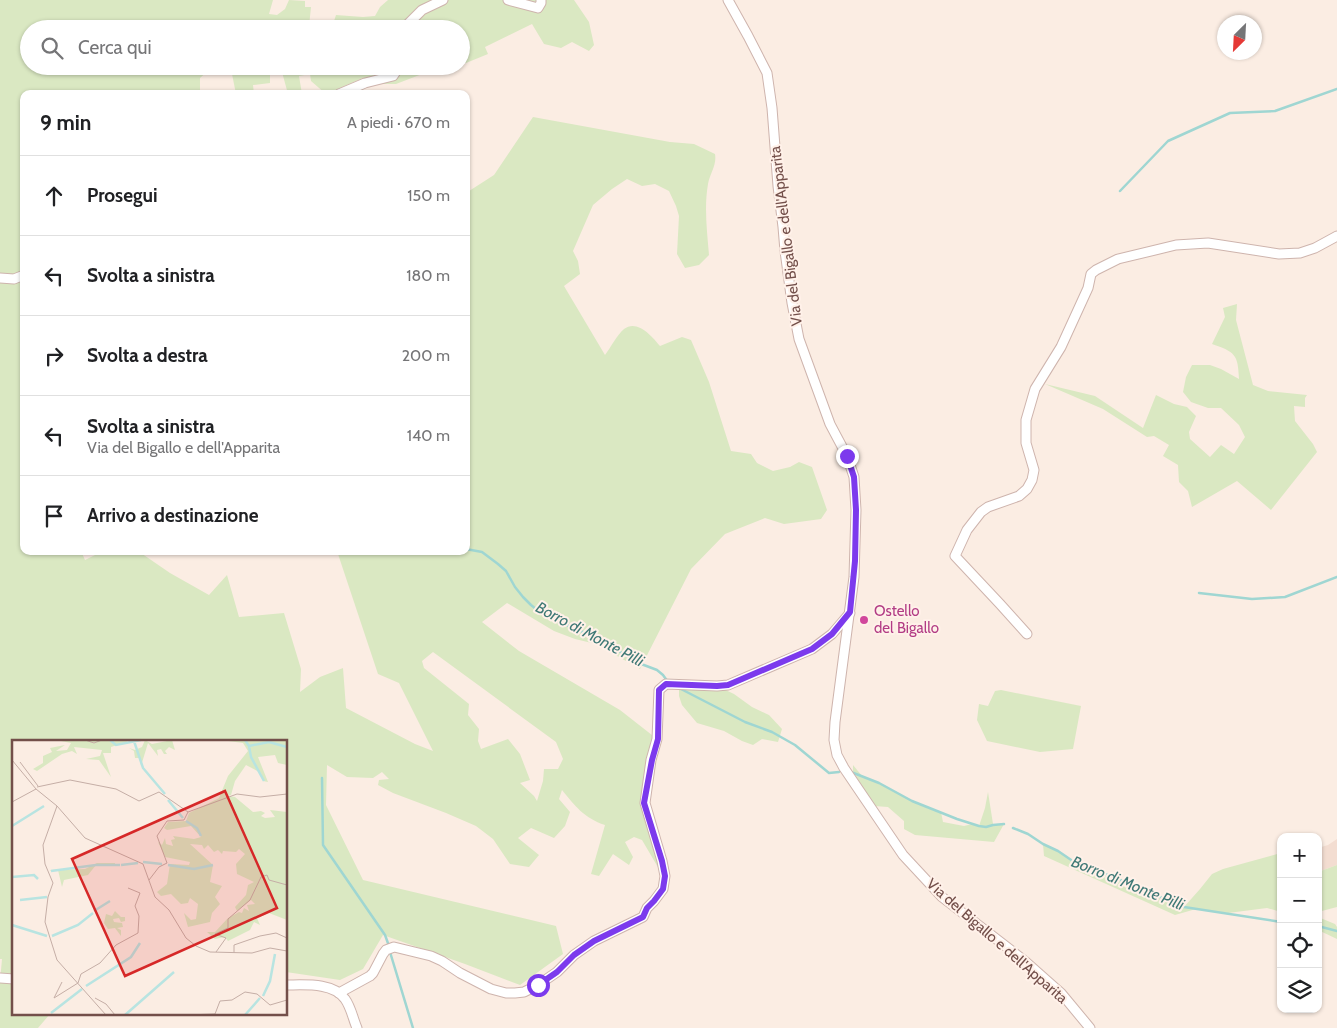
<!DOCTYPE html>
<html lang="it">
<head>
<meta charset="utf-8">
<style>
	:root { --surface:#fff; --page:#f6f6f6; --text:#202124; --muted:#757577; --line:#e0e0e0 }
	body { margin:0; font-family:Cabin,sans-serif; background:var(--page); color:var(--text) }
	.controls { position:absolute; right:15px; bottom:15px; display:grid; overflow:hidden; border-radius:10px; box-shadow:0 1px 4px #0004 }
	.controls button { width:45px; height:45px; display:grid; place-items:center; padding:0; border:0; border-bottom:1px solid var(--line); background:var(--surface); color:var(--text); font:25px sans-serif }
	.compass { position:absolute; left:1217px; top:15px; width:45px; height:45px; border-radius:50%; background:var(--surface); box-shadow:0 1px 4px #0004; rotate:204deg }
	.stop { position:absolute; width:15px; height:15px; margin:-11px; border:4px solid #7c3aed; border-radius:50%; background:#fff }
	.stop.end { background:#7c3aed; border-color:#fff; box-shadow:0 1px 5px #0008 }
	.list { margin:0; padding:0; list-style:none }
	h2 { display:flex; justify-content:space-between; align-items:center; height:65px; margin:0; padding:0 20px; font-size:21px }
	h2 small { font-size:16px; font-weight:400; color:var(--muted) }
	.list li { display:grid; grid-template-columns:32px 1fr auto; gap:15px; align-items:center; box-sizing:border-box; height:80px; padding:0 20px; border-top:1px solid var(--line) }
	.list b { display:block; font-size:19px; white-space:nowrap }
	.list p { margin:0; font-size:16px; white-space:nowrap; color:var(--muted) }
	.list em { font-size:16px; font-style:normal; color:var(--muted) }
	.icon { flex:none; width:28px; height:28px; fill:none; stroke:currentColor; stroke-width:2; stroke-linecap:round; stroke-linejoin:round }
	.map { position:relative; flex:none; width:1337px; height:1028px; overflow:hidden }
	.search { position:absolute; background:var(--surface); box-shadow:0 1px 4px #0004; left:20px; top:20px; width:450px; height:55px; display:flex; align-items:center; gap:12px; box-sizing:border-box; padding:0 18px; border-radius:28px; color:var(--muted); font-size:19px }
	.panel { position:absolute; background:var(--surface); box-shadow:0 1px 4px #0004; left:20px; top:90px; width:450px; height:465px; border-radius:10px }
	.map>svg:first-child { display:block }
	.residential { fill:#f3ddd1 }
	.green { fill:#dae8c2; fill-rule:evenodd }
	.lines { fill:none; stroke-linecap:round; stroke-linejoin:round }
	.stream { stroke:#9fd6d2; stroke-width:2.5 }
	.minor-casing { stroke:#ceb4ad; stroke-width:11 }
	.minor { stroke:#fff; stroke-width:9 }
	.route { stroke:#7c3aed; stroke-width:6 }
	.hotel-dot { fill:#d1479c; stroke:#fff1e9; stroke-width:2 }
	.labels { text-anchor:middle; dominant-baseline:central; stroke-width:4; stroke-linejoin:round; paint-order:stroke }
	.street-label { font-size:15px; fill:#734f4a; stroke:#fff1e9 }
	.hotel-label { font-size:15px; fill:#b23c85; stroke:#fff1e9; text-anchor:start }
	.water-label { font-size:16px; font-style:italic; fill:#3e7875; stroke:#fff1e9 }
	.inset-river { fill:none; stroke:#b8e4e1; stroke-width:2.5 }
	.inset-road { fill:none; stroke:#c5aea6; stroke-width:1 }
	.view { fill:#d62828; fill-opacity:0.15; stroke:#d62828; stroke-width:2.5 }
	.inset-edge { fill:none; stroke:#734f4a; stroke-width:2.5 }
</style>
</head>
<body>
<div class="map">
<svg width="1337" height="1028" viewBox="0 0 1337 1028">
	<rect width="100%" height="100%" fill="#fbede3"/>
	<polygon class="residential" points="1337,839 1337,865 1318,872 1318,848 1328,845"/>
	<g class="green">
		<path d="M 0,0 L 273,0 L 269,14 L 277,15 L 285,9 L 289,0 L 305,1 L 305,7 L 311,7 L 309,26 L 342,29 L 334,21 L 336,15 L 363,17 L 375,16 L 380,7 L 388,0 L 574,0 L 589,22 L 594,45 L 589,51 L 572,42 L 561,48 L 544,44 L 532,24 L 485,47 L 488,54 L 466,63 L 461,63 L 461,29 L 29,29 L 29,66 L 349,66 L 351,74 L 371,71 L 378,66 L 443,66 L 396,84 L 376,84 L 363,78 L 326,94 L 311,81 L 310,74 L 299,76 L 302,94 L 288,94 L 282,72 L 270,74 L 270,83 L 253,85 L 254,94 L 236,94 L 232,74 L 222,68 L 211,68 L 200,78 L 200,94 L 24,94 L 24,551 L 81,551 L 85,560 L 103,551 L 138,551 L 170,573 L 209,595 L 227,575 L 239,617 L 284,613 L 301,669 L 300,692 L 320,677 L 343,668 L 346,708 L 415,744 L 433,751 L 399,683 L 378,674 L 337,551 L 466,551 L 466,193 L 494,175 L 533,117 L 670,142 L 694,144 L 715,154 C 717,165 710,173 708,184 C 704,207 707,231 709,255 L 699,265 L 685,268 L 677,254 L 679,216 L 676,206 L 669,191 L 655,184 L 642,186 L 627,179 L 612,189 L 593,205 L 573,251 L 578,261 L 580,274 L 564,286 L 605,355 C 611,347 617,335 624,329 C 637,319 652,336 660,346 L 682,337 L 691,340 L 709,382 L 731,451 L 751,454 L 757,463 L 773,471 L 790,467 L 799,462 L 812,467 L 827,510 L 821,519 L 784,524 L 765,518 L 725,534 L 691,569 L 640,669 L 596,644 L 575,639 L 554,631 L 507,603 L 482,622 L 519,651 L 620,710 L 657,739 L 645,803 L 662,861 L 659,869 L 642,840 L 634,837 L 625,842 L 633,857 L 629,865 L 613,854 L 599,876 L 591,874 L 605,825 C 584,818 575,806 562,790 L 559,799 L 570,812 L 565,826 L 554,838 L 531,828 L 518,838 L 539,855 L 529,867 L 510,864 L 493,839 L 476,826 L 446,813 L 393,793 L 378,785 L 379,780 L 389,779 L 382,772 L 373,778 L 347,777 L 327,765 L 326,805 L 363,880 L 556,926 L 563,954 L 520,985 L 465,964 L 383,935 L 363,969 L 340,980 L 286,972 L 286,742 L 14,742 L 14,1014 L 50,1014 L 38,1028 L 0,1028 L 0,981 L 2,959 L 0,959 ZM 433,652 L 556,742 L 563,759 L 558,769 L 544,769 L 543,781 L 537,801 L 534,796 L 520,783 L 530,780 L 520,754 L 508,739 L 481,749 L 478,741 L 479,729 L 468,715 L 469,704 L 424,668 L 422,661 Z"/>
		<path d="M 1237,304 L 1236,320 L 1253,385 L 1268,391 L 1307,395 L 1305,398 L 1305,407 L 1294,406 L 1295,421 L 1313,444 L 1317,452 L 1271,510 L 1237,481 L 1192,507 L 1188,491 L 1179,482 L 1178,465 L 1163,456 L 1169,445 L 1154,436 L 1147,437 L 1103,409 L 1045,384 L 1095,396 L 1143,428 L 1156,395 L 1174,404 L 1187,407 L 1196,416 L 1189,432 L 1190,439 L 1210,457 L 1221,445 L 1234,454 L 1245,437 L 1239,425 L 1221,408 L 1208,408 L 1191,402 L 1183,392 L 1186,377 L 1192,365 L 1210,365 L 1221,369 L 1239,379 C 1238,354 1235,352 1212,344 L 1225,317 L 1223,308 Z"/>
		<polygon points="717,686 734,694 752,707 769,715 782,729 778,742 762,739 753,745 742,741 724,731 697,723 682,705 679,696 679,689"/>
		<polygon points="1001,690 1081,706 1073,749 1040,752 987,741 977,720 979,704 988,706 995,691"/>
		<polygon points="853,765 862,776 879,783 912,801 941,812 943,822 964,826 972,824 979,826 985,808 988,792 993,824 1004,824 994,842 915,835 904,829 904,821 888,807 874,806 853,771"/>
		<polygon points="1043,844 1058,851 1080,866 1111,876 1184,907 1200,889 1212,874 1223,869 1281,853 1281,912 1267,908 1228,913 1196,909 1175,915 1044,856"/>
		<polygon points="1337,865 1337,907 1318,912 1318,872"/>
		<polygon points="1318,917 1335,924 1337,927 1337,939 1318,930"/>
	</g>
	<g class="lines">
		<g class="stream">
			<polyline points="1120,191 1168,141 1230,113 1275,111 1337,89"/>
			<polyline points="466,549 482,552 498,564 506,571 515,587 523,597 531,605 536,609 553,619 592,636 616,649 636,662 657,670 663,675 668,682"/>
			<polyline points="1199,593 1252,599 1285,597 1337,577"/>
			<polyline points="679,688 745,722 772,732 795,745 829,773 839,772"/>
			<polyline points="851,772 879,783 912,801 957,819 979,826 986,827 993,825 1004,824"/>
			<polyline points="322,778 323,845 385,935 389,946"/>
			<polyline points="1013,828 1028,834 1043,844 1058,851 1080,866 1111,876 1184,907 1281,922"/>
			<polyline points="1318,926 1337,931"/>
			<polyline points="390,952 413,1028"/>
		</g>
		<g class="minor-casing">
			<g id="minor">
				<polyline points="508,0 538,8 541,3 541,0"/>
				<polyline points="728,0 748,36 767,73 772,108 778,186 783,227 785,251 792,303 799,339 830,424 847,456 854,477 856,510 854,577 835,722 834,740 837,755 844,768 903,855 942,897 1026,962 1061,993 1090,1028"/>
				<polyline points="403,29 422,10 443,0"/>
				<polyline points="339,94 365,83 393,76 397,70 397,66"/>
				<polyline points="0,278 14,279 24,275"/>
				<polyline points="1027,634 1000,604 955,556 967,530 981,512 988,507 1019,496 1027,489 1032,480 1034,470 1026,443 1026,420 1035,389 1061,347 1088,288 1091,274 1096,270 1118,259 1176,245 1208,243 1279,254 1300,253 1315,248 1337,236"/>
				<polyline points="0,978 14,979"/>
				<path d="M 286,985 C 304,985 333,982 345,999 C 351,1007 353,1019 357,1028"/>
				<polyline points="339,993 370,976 373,973 383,954 386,950 394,947 431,956 442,961 460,973 491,989 506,993 515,993 524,992 538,985 557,972 574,955 594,941 643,917 647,908 654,901 663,889 665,876 662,861 645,803 651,760 657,739 659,690 666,684 717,686 728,685 812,649 832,634 850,613"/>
			</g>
		</g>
		<use href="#minor" class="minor"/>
	</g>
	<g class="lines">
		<polyline class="route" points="538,985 557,972 574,955 594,941 643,917 647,908 654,901 663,889 665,876 662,861 644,803 652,760 658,739 659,690 666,684 717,686 728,685 812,649 832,634 850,612 855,561 856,510 854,477 847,456"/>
	</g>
	<circle class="hotel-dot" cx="864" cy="620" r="5"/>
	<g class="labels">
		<g class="street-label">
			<text transform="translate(786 236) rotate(-97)">Via del Bigallo e dell'Apparita</text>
			<text transform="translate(997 941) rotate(41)">Via del Bigallo e dell'Apparita</text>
		</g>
		<g class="hotel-label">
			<text x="874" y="611">Ostello<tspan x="874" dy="17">del Bigallo</tspan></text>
		</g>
		<g class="water-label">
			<text transform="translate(590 634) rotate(28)">Borro di Monte Pilli</text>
			<text transform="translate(1128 883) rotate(22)">Borro di Monte Pilli</text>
		</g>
	</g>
	<g transform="translate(12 740)">
		<rect width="275" height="275" fill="#fbede3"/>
		<path d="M 44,0 L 114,0 L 115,2 L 99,7 L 99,13 L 91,13 L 99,37 L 87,20 L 74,19 L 88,16 L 90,10 L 62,7 L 65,14 L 60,11 L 50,14 L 25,31 L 21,29 L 31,23 L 31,16 L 40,12 L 38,8 L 53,5 L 44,11 L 55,10 L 59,3 ZM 133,0 L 140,4 L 160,0 L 163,10 L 157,7 L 153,11 L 155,14 L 152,14 L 149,9 L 145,10 L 146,16 L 136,3 L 129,26 L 128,18 L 123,18 L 122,11 L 117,8 L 123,10 L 130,7 ZM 209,0 L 275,0 L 275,25 L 266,23 L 263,15 L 246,17 L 256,42 L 251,41 L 249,33 L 234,25 L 223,41 L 219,55 L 215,56 L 223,57 L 241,72 L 249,71 L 253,73 L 249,76 L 253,78 L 263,77 L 258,70 L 275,72 L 275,180 L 257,173 L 245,178 L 248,185 L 242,182 L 238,190 L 216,201 L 213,197 L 203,199 L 195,192 L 203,192 L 216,178 L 227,172 L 230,173 L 232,168 L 237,171 L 235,165 L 243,164 L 239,160 L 225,171 L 223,167 L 234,155 L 236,145 L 242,142 L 225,134 L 224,124 L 233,114 L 227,109 L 224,112 L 211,111 L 210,114 L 206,110 L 202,112 L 196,105 L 192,109 L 190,105 L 178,104 L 201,125 L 198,142 L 210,146 L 203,157 L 208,164 L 200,173 L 198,182 L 176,187 L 172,173 L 179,180 L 184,179 L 186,164 L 178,158 L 176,163 L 169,164 L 159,154 L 149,156 L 145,152 L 155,144 L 158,124 L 177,125 L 178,122 L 153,117 L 146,102 L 150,105 L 153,98 L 154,104 L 161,106 L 159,100 L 163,99 L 161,96 L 182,99 L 189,97 L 179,86 L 155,90 L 152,88 L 156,82 L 174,81 L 177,73 L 207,58 L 216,36 L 236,11 L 231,3 ZM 85,123 L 103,123 L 103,125 L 84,125 L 76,135 L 52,140 L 50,147 L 46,130 L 39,131 L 38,130 L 73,129 ZM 103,171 L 109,177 L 126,177 L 113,177 L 113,181 L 109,182 L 107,178 L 101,179 L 102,182 L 110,183 L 111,187 L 105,188 L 109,190 L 109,196 L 103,188 L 96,189 L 92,183 L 94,174 L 100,176 Z" fill="#dae8c2"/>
		<path class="inset-river" d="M 98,0 L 104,5 L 129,0M 233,0 L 237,6 L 257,2 L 275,7M 122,1 L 131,28 L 153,54M 237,6 L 239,17 L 252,41M 156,60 L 171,78M 174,81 L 185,88 L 189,96M 0,86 L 32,66M 131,122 L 150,124M 109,125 L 126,123M 156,125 L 182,129 L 201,125M 39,131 L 84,125 L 108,125M 0,137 L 22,135 L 26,139M 8,160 L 35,157M 82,171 L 98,161M 0,185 L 35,196M 40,196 L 66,185 L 81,173M 74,246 L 119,217 L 128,203M 251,256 L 258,241 L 263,214M 39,273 L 70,249M 113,275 L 162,232M 233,275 L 248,258"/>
		<path class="inset-road" d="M 73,0 L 82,3 L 90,0M 0,20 L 24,49 L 45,66 L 31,105 L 33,124 L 41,143 L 36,157 L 33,182 L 45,220 L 94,275M 8,22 L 26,46M 25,47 L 58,40 L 104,49 L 127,61 L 147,52 L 176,72M 0,62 L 24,49M 45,66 L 73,98 L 131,124 L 143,157 L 157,170 L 174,198 L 184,206 L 198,212 L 240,213 L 258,208 L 275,211M 176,72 L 225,54 L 248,57 L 275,54M 137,140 L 147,127 L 155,123 L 145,96 L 155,81 L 172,80 L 176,72M 204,212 L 214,198 L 203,194 L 216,188 L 216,179 L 238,160 L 249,137 L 255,135 L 257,140 L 275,145M 222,213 L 222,205 L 248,196 L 264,193 L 275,198M 50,242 L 42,258 L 66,243 L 69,234 L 88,223 L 104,205 L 126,193 L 127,176 L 123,166 L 128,153 L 116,148M 83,258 L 94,264 L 103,275M 174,275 L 203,274 L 208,261 L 220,260 L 233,252 L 245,254 L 258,265 L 275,260"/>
		<path class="view" d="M 213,51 L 265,168 L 113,236 L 60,119 Z"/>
		<rect width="275" height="275" class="inset-edge"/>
	</g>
</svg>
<div class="controls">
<button>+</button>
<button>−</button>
<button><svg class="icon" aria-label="locate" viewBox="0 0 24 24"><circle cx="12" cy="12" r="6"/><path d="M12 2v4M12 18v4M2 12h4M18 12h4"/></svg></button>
<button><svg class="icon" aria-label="layers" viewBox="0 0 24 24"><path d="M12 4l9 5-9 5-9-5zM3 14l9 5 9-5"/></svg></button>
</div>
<svg class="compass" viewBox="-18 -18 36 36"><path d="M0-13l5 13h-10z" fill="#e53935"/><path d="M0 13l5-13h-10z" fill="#757577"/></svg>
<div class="stop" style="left:538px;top:985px"></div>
<div class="stop end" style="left:847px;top:456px"></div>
<div class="search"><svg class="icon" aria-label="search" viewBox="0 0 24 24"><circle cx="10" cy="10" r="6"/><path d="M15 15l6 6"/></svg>Cerca qui</div>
<section class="panel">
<h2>9 min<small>A piedi · 670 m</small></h2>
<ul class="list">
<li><svg class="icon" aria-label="ahead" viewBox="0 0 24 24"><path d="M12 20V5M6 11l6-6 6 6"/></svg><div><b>Prosegui</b></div><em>150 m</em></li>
<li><svg class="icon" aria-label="left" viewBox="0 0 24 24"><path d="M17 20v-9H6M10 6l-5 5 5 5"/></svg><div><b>Svolta a sinistra</b></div><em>180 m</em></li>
<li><svg class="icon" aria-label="right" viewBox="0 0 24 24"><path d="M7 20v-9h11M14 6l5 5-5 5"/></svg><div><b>Svolta a destra</b></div><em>200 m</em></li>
<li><svg class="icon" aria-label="left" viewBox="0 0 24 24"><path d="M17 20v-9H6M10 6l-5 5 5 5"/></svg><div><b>Svolta a sinistra</b><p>Via del Bigallo e dell'Apparita</p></div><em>140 m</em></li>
<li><svg class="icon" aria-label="arrive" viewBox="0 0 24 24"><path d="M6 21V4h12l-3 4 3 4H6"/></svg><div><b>Arrivo a destinazione</b></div></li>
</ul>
</section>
</div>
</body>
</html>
